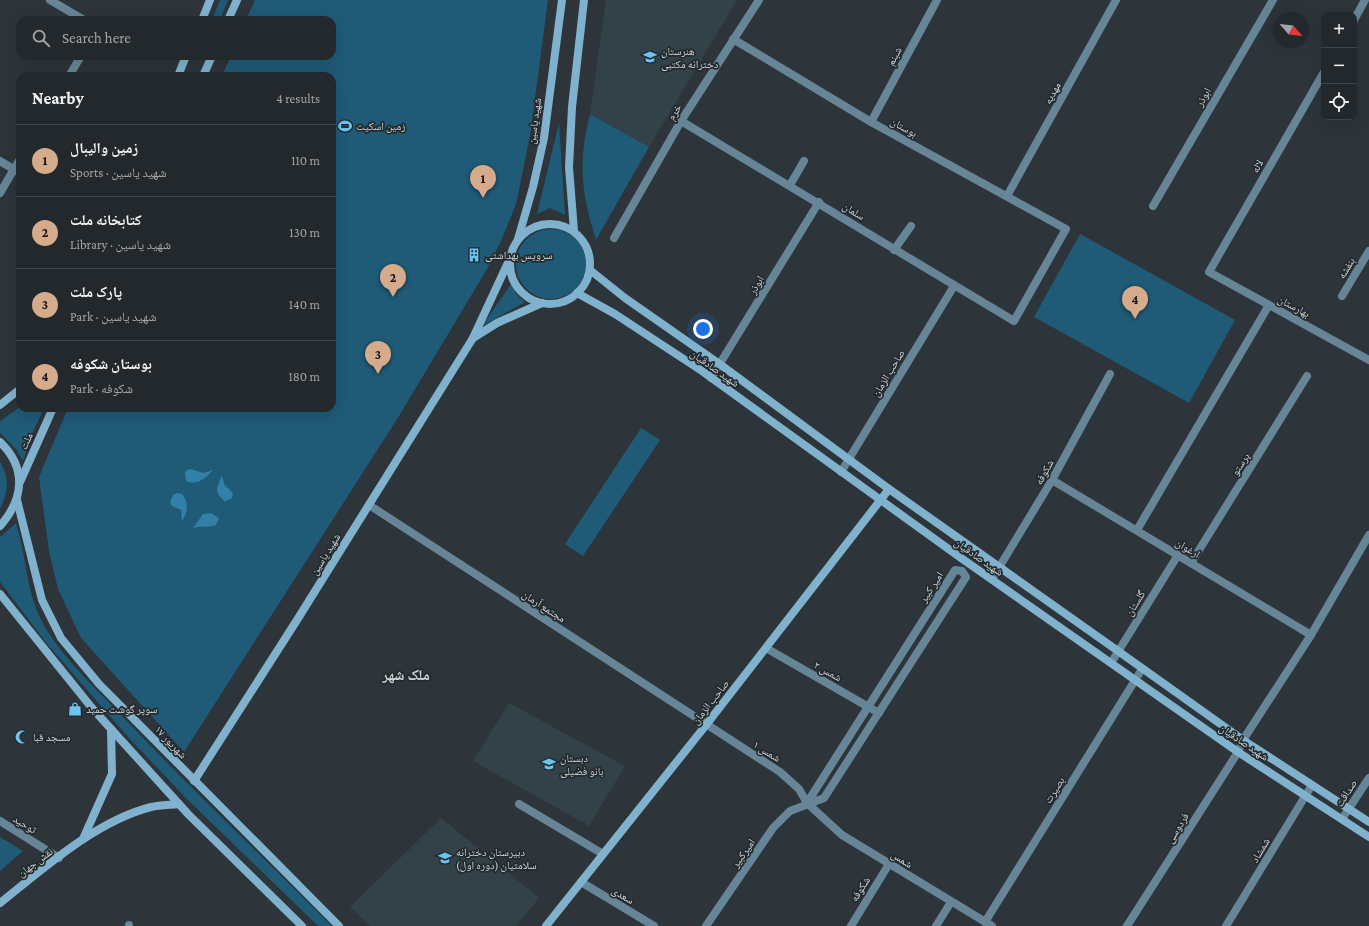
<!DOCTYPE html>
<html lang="en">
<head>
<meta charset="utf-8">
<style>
	:root { --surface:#22282c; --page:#2a3034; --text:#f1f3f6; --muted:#a2a6a9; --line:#3f4448; --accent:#d6ab8b }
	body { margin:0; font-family:"Crimson Pro","Noto Naskh Arabic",serif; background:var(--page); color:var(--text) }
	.controls { position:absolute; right:12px; top:12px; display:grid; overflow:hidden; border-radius:8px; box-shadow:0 4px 16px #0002 }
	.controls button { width:36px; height:36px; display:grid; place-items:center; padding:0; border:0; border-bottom:1px solid var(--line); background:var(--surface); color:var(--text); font:20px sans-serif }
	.compass { position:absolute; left:1273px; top:12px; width:36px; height:36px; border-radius:50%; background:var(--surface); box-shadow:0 4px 16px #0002; rotate:118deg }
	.you { position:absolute; left:703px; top:329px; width:14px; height:14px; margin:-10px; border:3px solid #fff; border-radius:50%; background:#1a73e8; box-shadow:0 0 0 6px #1a73e833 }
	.badge { display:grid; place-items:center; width:26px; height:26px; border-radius:50%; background:var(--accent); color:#111; font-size:13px; font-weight:700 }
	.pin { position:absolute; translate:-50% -33px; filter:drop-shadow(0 1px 2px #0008) }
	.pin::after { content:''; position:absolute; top:21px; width:14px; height:12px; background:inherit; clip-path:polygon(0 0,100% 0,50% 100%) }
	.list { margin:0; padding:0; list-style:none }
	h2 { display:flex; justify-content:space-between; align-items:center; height:52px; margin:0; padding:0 16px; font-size:17px }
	h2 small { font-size:13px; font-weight:400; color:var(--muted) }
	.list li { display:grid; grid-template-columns:26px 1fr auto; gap:12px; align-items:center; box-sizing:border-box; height:72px; padding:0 16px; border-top:1px solid var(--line) }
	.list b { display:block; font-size:15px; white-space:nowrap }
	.list p { margin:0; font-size:13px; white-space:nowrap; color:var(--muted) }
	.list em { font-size:13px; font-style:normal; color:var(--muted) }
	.icon { flex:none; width:22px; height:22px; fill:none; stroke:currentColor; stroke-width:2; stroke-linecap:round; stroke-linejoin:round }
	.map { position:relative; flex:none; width:1369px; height:926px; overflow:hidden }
	.search { position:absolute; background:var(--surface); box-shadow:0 4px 16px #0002; left:16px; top:16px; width:320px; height:44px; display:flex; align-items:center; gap:10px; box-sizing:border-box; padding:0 14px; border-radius:12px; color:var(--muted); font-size:15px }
	.panel { position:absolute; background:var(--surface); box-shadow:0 4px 16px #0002; left:16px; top:72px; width:320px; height:340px; border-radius:12px }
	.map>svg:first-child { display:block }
	.built { fill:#334149 }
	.green { fill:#1f5a77 }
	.water { fill:#3080a7 }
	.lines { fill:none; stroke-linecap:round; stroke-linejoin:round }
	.street { stroke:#668596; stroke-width:8 }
	.secondary { stroke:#80b2ce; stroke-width:8 }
	.labels { text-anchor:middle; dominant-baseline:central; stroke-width:3.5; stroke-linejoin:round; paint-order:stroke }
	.poi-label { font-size:11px; fill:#ced3d6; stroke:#232b2f; text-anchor:start }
	.street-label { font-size:11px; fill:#ced3d6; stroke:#232b2f }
	.district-label { font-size:15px; font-weight:bold; fill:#ced3d6; stroke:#232b2f }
</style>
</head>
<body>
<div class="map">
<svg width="1369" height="926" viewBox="0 0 1369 926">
	<rect width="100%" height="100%" fill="#2d353a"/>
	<g class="built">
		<polygon points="606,0 737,0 649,147 590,114"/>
		<polygon points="509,703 625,766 589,826 473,761"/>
		<polygon points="441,818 539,898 516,926 370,926 350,907"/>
	</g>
	<g class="green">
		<polygon points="220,0 228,0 220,20 212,20"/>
		<polygon points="255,0 548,0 530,136 516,204 501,241 487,269 399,416 184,752 81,638 58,589 49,551 39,477 68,408 332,408 332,76 222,76 231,56 332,56 332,20 246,20"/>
		<path d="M 590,114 L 649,147 L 596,240 C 581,193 578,162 590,114 Z"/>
		<polygon points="559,123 565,215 550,208 537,214"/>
		<circle cx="551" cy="264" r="35"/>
		<polygon points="1080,234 1235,320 1189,403 1034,317"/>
		<polygon points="511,284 516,294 525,302 482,326"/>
		<polygon points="20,407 44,408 31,436 23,461 16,449 0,433 0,421"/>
		<polygon points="641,428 660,440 583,556 565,544"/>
		<path d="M 0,462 C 10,478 8,492 0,509 Z"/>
		<path d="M 16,523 C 25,551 26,583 37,611 C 54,651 93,685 122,716 C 190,788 262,856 332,926 L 318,926 L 186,798 L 129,738 L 48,645 L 0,582 L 0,537 Z"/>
		<polygon points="0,837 23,851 0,871"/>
	</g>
	<g class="water">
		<path d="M 191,469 L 203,473 L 213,470 C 206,478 197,486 186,481 L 185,473 L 187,470 Z"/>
		<polygon points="222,475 224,484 233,493 232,498 225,502 218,494 217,488"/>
		<path d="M 177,493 L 182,494 C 189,502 188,513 182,521 L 181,510 L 172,506 L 170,502 L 173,495 Z"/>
		<path d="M 211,513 L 219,518 L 216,525 C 211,528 202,525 193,528 L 203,514 Z"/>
	</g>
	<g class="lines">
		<g class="street">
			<polyline points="50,0 84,20"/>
			<polyline points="1354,20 1365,0"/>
			<polyline points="1324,72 1209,272 1369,360"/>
			<polyline points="69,76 81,56"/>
			<polyline points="681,121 1014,321 1066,229 871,122 733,39"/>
			<polyline points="871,122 937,0"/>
			<polyline points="0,161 20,173"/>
			<polyline points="790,185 804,161"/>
			<polyline points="0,193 20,159"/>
			<polyline points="1007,196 1116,0"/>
			<polyline points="1153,206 1273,0"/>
			<polyline points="614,238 681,121 759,0"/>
			<polyline points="894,250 911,226"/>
			<polyline points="1342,296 1369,251"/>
			<polyline points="711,378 819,202"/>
			<polyline points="841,472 954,286"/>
			<polyline points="1052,480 1311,635"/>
			<polyline points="369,505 780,772 799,789 807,803 842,835 992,926"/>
			<polyline points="1137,530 1269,305"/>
			<polyline points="1191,563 1307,376"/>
			<polyline points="992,579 1052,480 1110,374"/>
			<polyline points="766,648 879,713"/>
			<polyline points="1111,663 1178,555"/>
			<polyline points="519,804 603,854"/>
			<polyline points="1342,819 1369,778"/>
			<polyline points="0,821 59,858"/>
			<polyline points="581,882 654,926"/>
			<polyline points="985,922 1142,669"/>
			<polyline points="129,926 129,925"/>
			<polyline points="706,926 773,828 790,811 824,798 966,577 962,571 955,570 807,803"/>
			<polyline points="851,926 889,864"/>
			<polyline points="936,926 951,902"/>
			<polyline points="1127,926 1238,752 1243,740 1311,635 1369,535"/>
			<polyline points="1226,926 1312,785"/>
		</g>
		<g class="secondary">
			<polyline points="202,20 210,0"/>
			<polyline points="228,20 237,0"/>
			<polyline points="178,76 186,56"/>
			<polyline points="203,76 212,56"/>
			<circle cx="550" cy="264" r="40"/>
			<polyline points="574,231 569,167 572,107 584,0"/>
			<polyline points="518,239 533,187 544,138 562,0"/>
			<polyline points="590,270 625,298 721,365 889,489 1118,651 1243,740 1369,822"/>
			<polyline points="577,293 615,314 702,371 961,558 1238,752 1369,837"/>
			<polyline points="473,338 497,323 542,303"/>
			<polyline points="0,405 20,389"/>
			<path d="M 0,442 C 27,468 24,499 0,526"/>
			<polyline points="20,482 53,408"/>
			<polyline points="17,500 42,600 61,638 99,684 339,926"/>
			<polyline points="0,594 92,708 188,814 302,926"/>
			<polyline points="194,781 297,620 473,338 512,254"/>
			<polyline points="83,839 112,774 111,729"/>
			<path d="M 0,903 C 44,868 96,821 151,807 C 160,805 170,805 179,804"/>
			<polyline points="546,926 706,725 889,489"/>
		</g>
	</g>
	<defs>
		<g id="school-bare" transform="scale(1.08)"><path d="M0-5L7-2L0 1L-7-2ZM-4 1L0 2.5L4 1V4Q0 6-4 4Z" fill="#6ac3f1" stroke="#232b2f" stroke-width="2.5" paint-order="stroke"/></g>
		<g id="stadium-bare" transform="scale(1.08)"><path d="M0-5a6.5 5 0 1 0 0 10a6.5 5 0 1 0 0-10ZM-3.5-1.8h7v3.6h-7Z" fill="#6ac3f1" stroke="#232b2f" stroke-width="2.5" paint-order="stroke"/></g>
		<g id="building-bare" transform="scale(1.08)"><path d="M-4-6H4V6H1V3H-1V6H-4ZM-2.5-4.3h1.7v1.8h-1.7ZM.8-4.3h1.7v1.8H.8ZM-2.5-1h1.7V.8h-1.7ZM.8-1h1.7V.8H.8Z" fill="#6ac3f1" stroke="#232b2f" stroke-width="2.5" paint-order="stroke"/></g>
		<g id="shop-bare" transform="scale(1.08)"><path d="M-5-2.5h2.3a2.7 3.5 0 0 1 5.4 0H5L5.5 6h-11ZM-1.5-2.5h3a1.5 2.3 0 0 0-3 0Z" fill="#6ac3f1" stroke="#232b2f" stroke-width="2.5" paint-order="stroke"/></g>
		<g id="mosque-bare" transform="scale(1.08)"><path d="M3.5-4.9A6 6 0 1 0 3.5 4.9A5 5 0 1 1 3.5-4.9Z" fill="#6ac3f1" stroke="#232b2f" stroke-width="2.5" paint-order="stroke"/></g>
	</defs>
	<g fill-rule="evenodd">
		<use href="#school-bare" x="650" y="57"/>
		<use href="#stadium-bare" x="345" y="126"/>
		<use href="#building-bare" x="474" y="255"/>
		<use href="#shop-bare" x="75" y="709"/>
		<use href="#mosque-bare" x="22" y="737"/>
		<use href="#school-bare" x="549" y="764"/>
		<use href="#school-bare" x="445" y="858"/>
	</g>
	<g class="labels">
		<g class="poi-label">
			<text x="661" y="51">هنرستان<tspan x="661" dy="13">دخترانه مکتبی</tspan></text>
			<text x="356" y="126">زمین اسکیت</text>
			<text x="485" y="255">سرویس بهداشتی</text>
			<text x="86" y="709">سوپر گوشت حمید</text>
			<text x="33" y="737">مسجد قبا</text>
			<text x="560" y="758">دبستان<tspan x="560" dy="13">بانو فضیلی</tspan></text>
			<text x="456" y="852">دبیرستان دخترانه<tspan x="456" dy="13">سلامتیان (دوره اول)</tspan></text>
		</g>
		<g class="street-label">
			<text transform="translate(894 56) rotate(-62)">شبنم</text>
			<text transform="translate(1052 93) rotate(-61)">مهدیه</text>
			<text transform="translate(1203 97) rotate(-60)">ابوذر</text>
			<text transform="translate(674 112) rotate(-58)">خرم</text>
			<text transform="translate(534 121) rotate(-82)">شهید یاسین</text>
			<text transform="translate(904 127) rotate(29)">بوستان</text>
			<text transform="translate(1257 166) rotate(-60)">لاله</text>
			<text transform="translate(854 211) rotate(32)">سلمان</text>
			<text transform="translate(1346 268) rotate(-59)">بنفشه</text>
			<text transform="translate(756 285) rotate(-59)">ابوذر</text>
			<text transform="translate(1294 306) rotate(28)">بهارستان</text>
			<text transform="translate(715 368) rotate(35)">شهید صادقیان</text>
			<text transform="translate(888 373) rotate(-59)">صاحب الزمان</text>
			<text transform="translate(26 441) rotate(-66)">ملت</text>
			<text transform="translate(1240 464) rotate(-58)">پرستو</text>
			<text transform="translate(1044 472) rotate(-60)">شکوفه</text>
			<text transform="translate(1188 548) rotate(31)">ارغوان</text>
			<text transform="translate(325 554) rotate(-58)">شهید یاسین</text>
			<text transform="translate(979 557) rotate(35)">شهید صادقیان</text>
			<text transform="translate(931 587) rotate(-57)">امیر کبیر</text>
			<text transform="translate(1135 603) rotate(-58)">گلستان</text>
			<text transform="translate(544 606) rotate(33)">مجتمع آرمان</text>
			<text transform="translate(828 671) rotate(29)">شمس ۲</text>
			<text transform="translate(710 702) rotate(-52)">صاحب الزمان</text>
			<text transform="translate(171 742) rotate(46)">۱۷ شهریور</text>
			<text transform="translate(1244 742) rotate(34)">شهید صادقیان</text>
			<text transform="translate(767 751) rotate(32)">شمس ۱</text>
			<text transform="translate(1054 790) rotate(-58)">بصیرت</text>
			<text transform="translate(1346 793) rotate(-57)">صداقت</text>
			<text transform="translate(25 824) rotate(32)">توحید</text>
			<text transform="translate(1177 828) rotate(-58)">فردوسی</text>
			<text transform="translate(1260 850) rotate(-59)">شمشاد</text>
			<text transform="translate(743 853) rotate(-55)">امیرکبیر</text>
			<text transform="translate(902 859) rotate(32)">شمس</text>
			<text transform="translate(35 862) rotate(-37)">نقش جهان</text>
			<text transform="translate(860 889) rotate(-58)">شکوفه</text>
			<text transform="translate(623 895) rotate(31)">سعدی</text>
		</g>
		<g class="district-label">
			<text x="406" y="675">ملک شهر</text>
		</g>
	</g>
</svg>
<div class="controls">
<button>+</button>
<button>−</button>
<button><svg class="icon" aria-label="locate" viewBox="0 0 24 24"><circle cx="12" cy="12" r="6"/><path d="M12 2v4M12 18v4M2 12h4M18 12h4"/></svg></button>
</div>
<svg class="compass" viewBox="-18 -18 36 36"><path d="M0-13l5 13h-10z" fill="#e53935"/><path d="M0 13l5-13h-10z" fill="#a2a6a9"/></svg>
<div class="you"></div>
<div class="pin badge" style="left:483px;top:198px">1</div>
<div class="pin badge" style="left:393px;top:297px">2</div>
<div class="pin badge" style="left:378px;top:374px">3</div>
<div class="pin badge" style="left:1135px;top:319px">4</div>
<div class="search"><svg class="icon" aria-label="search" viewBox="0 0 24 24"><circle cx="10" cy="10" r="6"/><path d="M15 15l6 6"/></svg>Search here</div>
<section class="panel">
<h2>Nearby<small>4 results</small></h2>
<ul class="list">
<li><span class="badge">1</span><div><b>زمین والیبال</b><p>Sports · شهید یاسین</p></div><em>110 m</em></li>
<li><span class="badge">2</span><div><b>کتابخانه ملت</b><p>Library · شهید یاسین</p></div><em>130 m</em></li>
<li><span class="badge">3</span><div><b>پارک ملت</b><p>Park · شهید یاسین</p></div><em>140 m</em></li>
<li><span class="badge">4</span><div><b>بوستان شکوفه</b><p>Park · شکوفه</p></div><em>180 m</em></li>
</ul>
</section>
</div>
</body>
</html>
